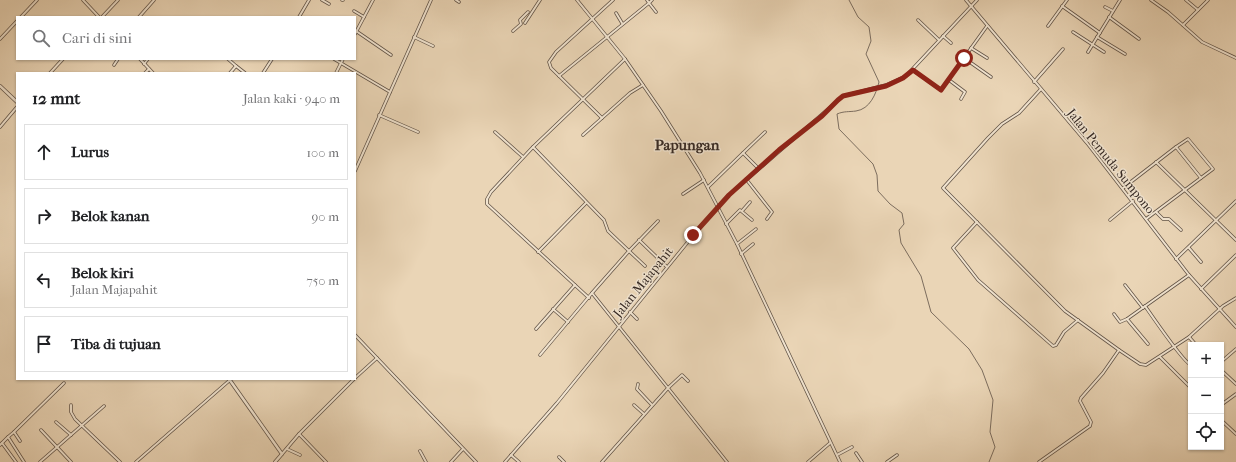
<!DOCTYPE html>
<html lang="id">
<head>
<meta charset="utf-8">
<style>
	:root { --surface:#fff; --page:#f2f2f2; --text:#202124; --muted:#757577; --line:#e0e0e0 }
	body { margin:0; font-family:"IM FELL French Canon",serif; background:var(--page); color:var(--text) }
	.controls { position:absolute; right:12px; bottom:12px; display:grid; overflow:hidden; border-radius:0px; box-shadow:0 1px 3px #0004 }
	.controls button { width:36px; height:36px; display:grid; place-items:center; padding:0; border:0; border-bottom:1px solid var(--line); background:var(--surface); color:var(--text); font:20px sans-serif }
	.stop { position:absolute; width:12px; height:12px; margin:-9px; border:3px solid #8f2418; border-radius:50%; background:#fff }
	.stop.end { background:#8f2418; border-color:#fff; box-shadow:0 1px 4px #0008 }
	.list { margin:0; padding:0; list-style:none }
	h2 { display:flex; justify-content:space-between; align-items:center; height:52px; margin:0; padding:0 16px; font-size:17px }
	h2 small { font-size:13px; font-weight:400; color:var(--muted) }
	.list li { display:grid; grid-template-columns:26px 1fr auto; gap:12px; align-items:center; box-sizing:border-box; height:56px; margin:0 8px 8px; padding:0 8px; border:1px solid var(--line); border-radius:0px }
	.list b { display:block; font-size:15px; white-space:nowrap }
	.list p { margin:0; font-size:13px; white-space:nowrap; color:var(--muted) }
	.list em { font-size:13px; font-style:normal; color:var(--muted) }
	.icon { flex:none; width:22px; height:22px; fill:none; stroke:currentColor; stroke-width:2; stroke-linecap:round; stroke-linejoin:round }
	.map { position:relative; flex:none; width:1236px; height:462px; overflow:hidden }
	.search { position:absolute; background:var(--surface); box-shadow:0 1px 3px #0004; left:16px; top:16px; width:340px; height:44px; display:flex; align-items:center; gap:10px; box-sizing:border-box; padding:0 14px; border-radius:0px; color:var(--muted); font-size:15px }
	.panel { position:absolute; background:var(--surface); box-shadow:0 1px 3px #0004; left:16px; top:72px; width:340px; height:308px; border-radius:0px }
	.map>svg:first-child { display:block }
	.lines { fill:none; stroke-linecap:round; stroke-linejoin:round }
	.stream { stroke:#7c6d5e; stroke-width:1 }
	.minor-casing { stroke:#625448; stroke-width:3.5 }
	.tertiary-casing { stroke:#625448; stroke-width:4 }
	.minor { stroke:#f1e4d0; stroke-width:2 }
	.tertiary { stroke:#f1e4d0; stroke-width:2.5 }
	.route { stroke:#8f2418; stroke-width:5 }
	.labels { text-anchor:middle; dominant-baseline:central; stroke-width:3; stroke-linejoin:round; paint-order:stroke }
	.street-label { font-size:13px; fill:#352924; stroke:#f1e4d0 }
	.quarter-label { font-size:15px; font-weight:bold; fill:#352924; stroke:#f1e4d0 }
</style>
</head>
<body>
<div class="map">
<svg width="1236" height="462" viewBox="0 0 1236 462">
	<rect width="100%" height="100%" fill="#ead5b6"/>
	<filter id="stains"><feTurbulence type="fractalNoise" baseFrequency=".005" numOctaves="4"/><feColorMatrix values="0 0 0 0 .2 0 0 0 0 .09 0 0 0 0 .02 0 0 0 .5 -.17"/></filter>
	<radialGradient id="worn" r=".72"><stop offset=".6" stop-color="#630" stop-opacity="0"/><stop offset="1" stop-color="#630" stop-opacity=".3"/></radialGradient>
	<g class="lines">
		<path class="stream" d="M 849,0 L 858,17 L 869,27 L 871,41 L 866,54 L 879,82 C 876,94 870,109 856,111 C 849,112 844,111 837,114 L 839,129 L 873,164 L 877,175 L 878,191 L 890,204 L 902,213 L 904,224 L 899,230 L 901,243 L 921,276 L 931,312 L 969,349 L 982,370 L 993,400 L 990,432 L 995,447 L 989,462"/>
		<g class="minor-casing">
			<g id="minor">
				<polyline points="83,0 99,17"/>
				<polyline points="322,0 329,4"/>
				<polyline points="342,0 343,0"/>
				<polyline points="456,0 459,2"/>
				<polyline points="577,0 625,59 661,111 700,173 737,244 840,462"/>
				<polyline points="652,0 649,3 656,12"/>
				<polyline points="966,0 1087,143 1189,275 1236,327"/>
				<polyline points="1151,0 1168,12 1202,42 1236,58"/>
				<polyline points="1186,0 1198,10"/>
				<polyline points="1062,6 1100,33"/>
				<polyline points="1105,7 1113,11"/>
				<polyline points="354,11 364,17"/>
				<polyline points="616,13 622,23"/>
				<polyline points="21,17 37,0"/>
				<polyline points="102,17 118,0"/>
				<polyline points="139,17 154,0"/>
				<polyline points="299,17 309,0"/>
				<polyline points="1109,17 1139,39"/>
				<polyline points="918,20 939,40"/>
				<polyline points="525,23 540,0"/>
				<polyline points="1183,25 1208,0"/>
				<polyline points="1048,26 1067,0"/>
				<polyline points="356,31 391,55"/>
				<polyline points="513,31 521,24 520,20 528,12"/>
				<polyline points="1073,32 1104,52"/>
				<polyline points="355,34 373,0"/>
				<polyline points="943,36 951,43"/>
				<polyline points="414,37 433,46"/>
				<polyline points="1097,37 1125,54"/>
				<polyline points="0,39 17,21"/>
				<polyline points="971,48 987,58"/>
				<polyline points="1088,52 1120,0"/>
				<polyline points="964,58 991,77"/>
				<polyline points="140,59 153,73"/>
				<polyline points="228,59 236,66"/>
				<polyline points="334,59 390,92"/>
				<polyline points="144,64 148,59"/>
				<polyline points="114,65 118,59"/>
				<polyline points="913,70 941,90 987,26"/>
				<polyline points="50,73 63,59"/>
				<polyline points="145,73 149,69"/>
				<polyline points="230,73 236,66 245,73"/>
				<polyline points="263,73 272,59"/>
				<polyline points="336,73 343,59"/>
				<polyline points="559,76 649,3 647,0"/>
				<polyline points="949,80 965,92 961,99"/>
				<polyline points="1034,82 1063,49"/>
				<polyline points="379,115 418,132"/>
				<polyline points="602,118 551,68 549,62 556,52 613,0"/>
				<polyline points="0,127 17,107"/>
				<polyline points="495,132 523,157"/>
				<polyline points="583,135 630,93 643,85"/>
				<polyline points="533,147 491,192 487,199 487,204 589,298"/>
				<polyline points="743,153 765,132"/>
				<polyline points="1156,162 1236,240"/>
				<polyline points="355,171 431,0"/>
				<polyline points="746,179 772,212 767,219"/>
				<polyline points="708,187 743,153 758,168"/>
				<polyline points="1123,188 1176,147 1201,178"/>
				<polyline points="683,194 704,180"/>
				<polyline points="742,211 750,202"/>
				<polyline points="1156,212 1163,219 1169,219 1181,230"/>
				<polyline points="1146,219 1213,169 1188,139 1176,147"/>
				<polyline points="1110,220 1133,201"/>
				<polyline points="977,222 953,248 978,280 1053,346 1056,345 1064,332 1078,320"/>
				<polyline points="726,224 740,210 752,220"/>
				<polyline points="639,240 667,267"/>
				<polyline points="737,244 756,229"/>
				<polyline points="1189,248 1201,262"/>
				<polyline points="538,252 586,203"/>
				<polyline points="741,254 753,244"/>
				<polyline points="1176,259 1236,201"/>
				<polyline points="645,266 629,251 658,221"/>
				<polyline points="1125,285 1143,308"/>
				<polyline points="1201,289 1236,255"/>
				<path d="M 1145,306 C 1152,316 1184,363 1191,365"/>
				<polyline points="553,309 568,322"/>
				<polyline points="630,312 637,319"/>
				<polyline points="1114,314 1120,322 1127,319"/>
				<polyline points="536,329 575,285"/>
				<polyline points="355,335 476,462"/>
				<polyline points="1189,337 1196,345"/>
				<polyline points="1148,344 1127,319 1189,275"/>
				<polyline points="1119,350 1140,364 1146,365 1189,337 1223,306 1236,298"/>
				<polyline points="540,355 592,293"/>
				<polyline points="1160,357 1191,388"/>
				<polyline points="1221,362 1236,349"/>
				<polyline points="1221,370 1236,384"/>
				<polyline points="355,378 377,358"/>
				<polyline points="688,381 682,375 668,388 727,462"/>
				<polyline points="638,384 637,389 652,405"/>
				<polyline points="71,405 71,412 75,419 120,462"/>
				<polyline points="634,405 644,414"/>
				<polyline points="1221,405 1236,394"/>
				<polyline points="1221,420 1236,434"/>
				<polyline points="56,422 71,435"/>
				<polyline points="41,430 71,462"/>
				<polyline points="14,432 64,383"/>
				<polyline points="299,434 354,379"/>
				<polyline points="20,441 14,432 8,437 24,462"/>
				<polyline points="2,443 16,462"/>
				<polyline points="0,445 8,437"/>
				<polyline points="287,449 300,455"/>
				<polyline points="420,451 426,462"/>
				<polyline points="856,453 862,462"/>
				<polyline points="282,454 299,434 326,462"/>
				<polyline points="511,455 519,462"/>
				<polyline points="837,455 852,447"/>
				<polyline points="559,457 564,462"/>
				<polyline points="40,462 104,406"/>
				<polyline points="136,462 230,380"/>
				<polyline points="451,462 463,449"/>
				<polyline points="505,462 557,403 700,227 729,195 843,96 886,85 906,76 977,0"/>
				<polyline points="602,462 668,388 592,293 629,251 608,231 604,220 533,147 625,59"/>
				<polyline points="808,462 830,443"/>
				<polyline points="887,462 897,455"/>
				<polyline points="1039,462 1090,426 1091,422 1080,401 1081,398 1103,373 1119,350 1065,311 943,188 988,138 1002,124 1019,113 1041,89"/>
			</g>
		</g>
		<g class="tertiary-casing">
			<g id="tertiary">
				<polyline points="0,86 17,102"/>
				<polyline points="229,379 282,454 275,462"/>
			</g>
		</g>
		<use href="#minor" class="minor"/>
		<use href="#tertiary" class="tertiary"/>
	</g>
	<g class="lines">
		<polyline class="route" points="693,235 729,195 779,150 822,116 838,100 843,96 886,86 903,78 913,70 941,90 964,58"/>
	</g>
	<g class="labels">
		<g class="street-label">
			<text transform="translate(1111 161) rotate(51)">Jalan Pemuda Sumpono</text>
			<text transform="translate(643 282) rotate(-51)">Jalan Majapahit</text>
		</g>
		<g class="quarter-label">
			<text x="687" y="145">Papungan</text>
		</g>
	</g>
	<rect width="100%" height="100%" filter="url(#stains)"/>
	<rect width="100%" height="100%" fill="url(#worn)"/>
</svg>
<div class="controls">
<button>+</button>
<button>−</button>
<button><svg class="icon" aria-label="locate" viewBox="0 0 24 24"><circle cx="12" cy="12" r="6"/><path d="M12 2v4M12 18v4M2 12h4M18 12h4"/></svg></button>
</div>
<div class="stop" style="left:964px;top:58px"></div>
<div class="stop end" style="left:693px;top:235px"></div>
<div class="search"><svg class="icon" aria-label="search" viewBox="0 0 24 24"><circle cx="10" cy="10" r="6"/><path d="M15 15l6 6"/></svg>Cari di sini</div>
<section class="panel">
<h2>12 mnt<small>Jalan kaki · 940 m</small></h2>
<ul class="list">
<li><svg class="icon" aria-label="ahead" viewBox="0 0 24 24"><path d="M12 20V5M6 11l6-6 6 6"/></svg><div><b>Lurus</b></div><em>100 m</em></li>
<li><svg class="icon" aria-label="right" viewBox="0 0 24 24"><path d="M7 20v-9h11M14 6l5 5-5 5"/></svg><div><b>Belok kanan</b></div><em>90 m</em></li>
<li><svg class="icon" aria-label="left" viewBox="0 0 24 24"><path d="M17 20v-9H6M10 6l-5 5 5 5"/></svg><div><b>Belok kiri</b><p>Jalan Majapahit</p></div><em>750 m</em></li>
<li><svg class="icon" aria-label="arrive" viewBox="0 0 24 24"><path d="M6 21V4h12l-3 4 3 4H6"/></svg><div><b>Tiba di tujuan</b></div></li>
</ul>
</section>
</div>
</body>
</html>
